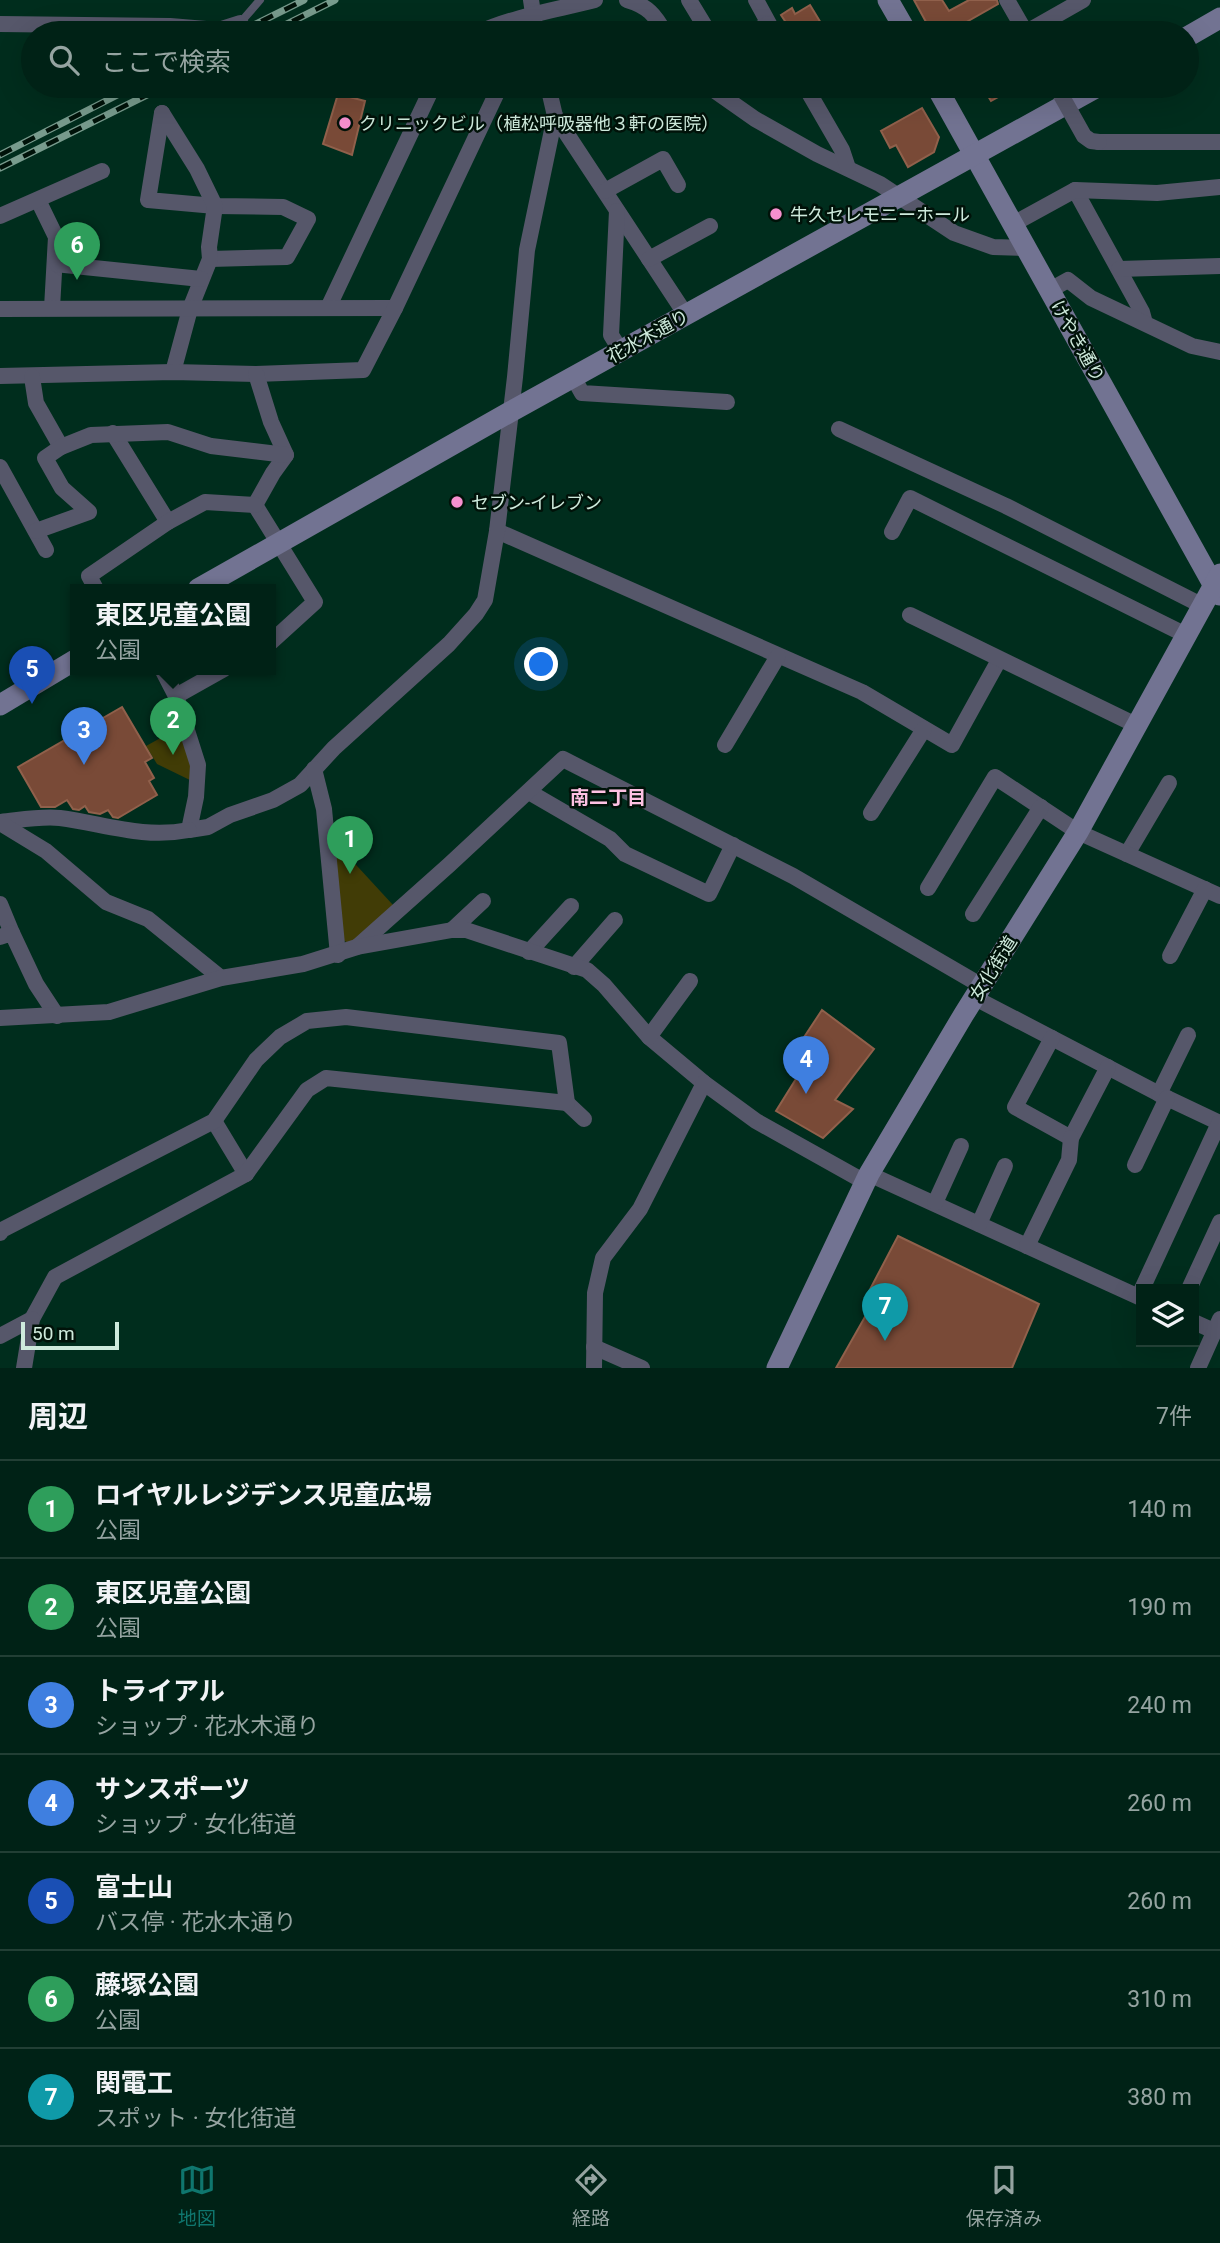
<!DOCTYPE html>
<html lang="ja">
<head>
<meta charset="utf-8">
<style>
	:root { --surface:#002216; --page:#0a2a1f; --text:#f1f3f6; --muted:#95a4a1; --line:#223f35; --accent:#0f766e }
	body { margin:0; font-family:Roboto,"Noto Sans JP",sans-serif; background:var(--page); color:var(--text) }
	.controls { position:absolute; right:21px; bottom:21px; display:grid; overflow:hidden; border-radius:0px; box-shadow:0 7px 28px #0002 }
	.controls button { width:63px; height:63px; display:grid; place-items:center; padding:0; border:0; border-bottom:2px solid var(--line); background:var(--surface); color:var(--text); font:35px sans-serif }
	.scale { position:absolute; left:21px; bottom:18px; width:98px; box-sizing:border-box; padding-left:7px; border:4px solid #ceeadc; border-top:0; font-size:19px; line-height:24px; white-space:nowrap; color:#ceeadc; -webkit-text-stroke:5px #001209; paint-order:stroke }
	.you { position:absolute; left:542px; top:665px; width:24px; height:24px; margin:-18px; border:5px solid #fff; border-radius:50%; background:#1a73e8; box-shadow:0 0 0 10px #1a73e833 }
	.badge { display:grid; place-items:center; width:46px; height:46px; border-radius:50%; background:var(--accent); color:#fff; font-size:23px; font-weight:700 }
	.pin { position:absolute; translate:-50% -58px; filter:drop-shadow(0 2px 4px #0008) }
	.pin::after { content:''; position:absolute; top:37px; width:24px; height:21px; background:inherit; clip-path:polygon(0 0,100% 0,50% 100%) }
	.popup { position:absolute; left:70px; top:584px; width:206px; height:91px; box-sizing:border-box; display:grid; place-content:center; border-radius:0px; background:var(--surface); filter:drop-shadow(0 2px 5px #0005); font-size:23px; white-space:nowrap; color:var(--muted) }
	.popup b { font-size:26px; color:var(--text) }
	.popup::after { content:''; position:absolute; left:50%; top:100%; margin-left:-14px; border:14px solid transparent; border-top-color:var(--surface) }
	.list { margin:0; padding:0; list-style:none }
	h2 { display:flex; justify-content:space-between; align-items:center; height:91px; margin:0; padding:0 28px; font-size:30px }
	h2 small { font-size:23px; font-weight:400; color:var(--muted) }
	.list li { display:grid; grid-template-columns:46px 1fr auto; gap:21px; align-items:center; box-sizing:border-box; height:98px; padding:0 28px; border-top:2px solid var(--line) }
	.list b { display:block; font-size:26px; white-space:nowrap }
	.list p { margin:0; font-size:23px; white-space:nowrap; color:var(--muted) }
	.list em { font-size:23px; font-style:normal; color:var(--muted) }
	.icon { flex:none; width:38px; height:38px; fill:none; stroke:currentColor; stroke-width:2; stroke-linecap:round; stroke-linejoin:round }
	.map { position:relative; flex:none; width:1220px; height:1368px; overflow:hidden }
	.search { position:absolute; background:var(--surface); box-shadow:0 7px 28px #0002; left:21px; right:21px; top:21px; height:77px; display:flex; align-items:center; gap:18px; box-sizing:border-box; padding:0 24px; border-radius:38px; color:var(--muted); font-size:26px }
	.sheet { height:777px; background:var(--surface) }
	nav { display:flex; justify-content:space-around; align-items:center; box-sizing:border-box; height:98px; border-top:2px solid var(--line); background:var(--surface); font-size:19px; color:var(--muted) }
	nav a { display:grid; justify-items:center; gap:4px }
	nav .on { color:var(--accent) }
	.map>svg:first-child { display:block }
	.green { fill:#413c06 }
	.building { fill:#794a37; stroke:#90604b; stroke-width:2 }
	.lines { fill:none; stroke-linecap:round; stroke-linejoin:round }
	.lane { stroke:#56576a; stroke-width:8 }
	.street { stroke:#56576a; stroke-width:16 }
	.secondary { stroke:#727392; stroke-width:21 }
	.rail-casing { stroke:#789b8d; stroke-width:7 }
	.rail { stroke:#001209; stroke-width:4.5; stroke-dasharray:13; stroke-linecap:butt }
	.street-bridge { stroke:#56576a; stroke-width:16 }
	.poi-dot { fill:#f690cf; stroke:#001209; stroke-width:2.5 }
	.labels { text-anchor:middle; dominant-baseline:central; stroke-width:5; stroke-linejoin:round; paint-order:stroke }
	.poi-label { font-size:18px; fill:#ceeadc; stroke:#001209; text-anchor:start }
	.street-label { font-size:18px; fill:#ceeadc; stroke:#001209 }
	.neighbourhood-label { font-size:19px; font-weight:bold; fill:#fdc1e3; stroke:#001209 }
</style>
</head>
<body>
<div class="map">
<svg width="1220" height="1368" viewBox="0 0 1220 1368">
	<rect width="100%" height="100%" fill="#002d1d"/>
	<g class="green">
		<polygon points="184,725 196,783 157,764 146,746"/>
		<polygon points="335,842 393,905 350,944 341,939"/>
	</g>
	<g class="building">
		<polygon points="914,0 942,0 949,11 969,0 997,0 998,4 947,33 932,33"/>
		<polygon points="810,5 827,33 793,33 781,15 792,8 795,14"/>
		<polygon points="982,86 1018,86 991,101"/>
		<polygon points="338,94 365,101 352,155 323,144"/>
		<polygon points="922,108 939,137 934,152 908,167 896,145 890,148 881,131"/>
		<polygon points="122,707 152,758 145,762 154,778 149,781 157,795 118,818 113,817 108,810 100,814 89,812 85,806 79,810 73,809 67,800 55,807 41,807 18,767"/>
		<polygon points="822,1010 874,1049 835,1100 853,1109 823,1138 776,1111 804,1066 791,1057"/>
		<polygon points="898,1236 1039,1304 1012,1368 836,1368 874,1301 866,1297"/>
	</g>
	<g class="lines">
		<polyline class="lane" points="240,23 260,0"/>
		<g class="street">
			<polyline points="531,0 536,33"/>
			<path d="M 627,0 C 648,6 655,15 665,33"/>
			<polyline points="689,0 709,33"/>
			<polyline points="756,0 774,33"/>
			<polyline points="1007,0 1026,33"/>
			<polyline points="0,24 170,26 218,30 240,23 247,33"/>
			<path d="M 478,33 C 515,16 556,10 595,0"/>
			<polyline points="751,33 768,24"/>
			<polyline points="1035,33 1032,29 1083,0"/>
			<polyline points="708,86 755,119 817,154 880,184 954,233 993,247 1027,248"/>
			<polyline points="805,86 842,150 848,168"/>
			<polyline points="162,113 148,200 215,206 283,207 308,219 287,257 210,259"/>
			<polyline points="162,113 197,169 215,206 209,247 210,259 190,309 173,372"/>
			<polyline points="555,116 686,315"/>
			<polyline points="1099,142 1220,142"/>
			<polyline points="1075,190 1142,312 1145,323"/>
			<polyline points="605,191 663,159 678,185"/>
			<polyline points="38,200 56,237 52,308"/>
			<polyline points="617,211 611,335 621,351"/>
			<polyline points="0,216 102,171"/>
			<polyline points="1013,224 1075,190 1157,193 1220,187"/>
			<polyline points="649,259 710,226"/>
			<polyline points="55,264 201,279"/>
			<polyline points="1119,269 1220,266"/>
			<polyline points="1050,290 1068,280 1091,298 1192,346 1220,352"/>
			<polyline points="328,308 433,86"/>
			<polyline points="0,309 395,308"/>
			<polyline points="0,376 173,372 256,374 363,370 395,308 500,86"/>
			<polyline points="32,377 36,403 61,447"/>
			<polyline points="573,377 582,393 727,402"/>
			<polyline points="839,429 1006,506 1203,606"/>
			<polyline points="113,433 168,522"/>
			<polyline points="0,467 46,550"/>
			<polyline points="255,505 315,602 271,642"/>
			<polyline points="255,505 273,473 286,455 271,422 256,374"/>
			<polyline points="36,531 89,512 62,488 45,458 61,447 91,435 168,432 211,446 286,455"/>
			<polyline points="497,531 862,692 952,745 999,660"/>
			<polyline points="892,532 910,498 1188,636"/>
			<polyline points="96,589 89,576 168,522 205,502 255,505"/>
			<polyline points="910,615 1138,726"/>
			<polyline points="162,669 176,696 198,765 196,797 189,830 208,827 230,815 273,800 300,785 334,748 449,644 476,614 485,600 497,531 515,377 527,250 555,116 548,86"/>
			<polyline points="176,696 224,669"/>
			<polyline points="725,745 778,656"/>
			<polyline points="314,769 324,809 338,955"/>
			<polyline points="529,792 610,839 625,854 709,894 733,845"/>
			<polyline points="871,813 924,729"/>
			<path d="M 0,822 C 20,820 40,816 60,818 C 105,824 143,839 189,830"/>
			<polyline points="0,823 46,851 106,902 148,919 221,978"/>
			<polyline points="1127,854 1169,783"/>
			<polyline points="928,888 995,777 1078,832 1220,896"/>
			<polyline points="0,904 12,933"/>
			<polyline points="973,914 1041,807"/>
			<polyline points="452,930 483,901"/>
			<polyline points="0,937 12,933 36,984 57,1016"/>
			<polyline points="357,947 449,865 563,759 793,876 982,986"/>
			<polyline points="529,952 571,906"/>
			<polyline points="1170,956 1205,889"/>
			<polyline points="574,967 615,920"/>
			<polyline points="975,998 1167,1098 1220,1123"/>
			<polyline points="0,1018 109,1012 221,978 303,964 357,947 452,930 466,930 587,970 604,985 649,1037 704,1083 756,1121 865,1182"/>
			<polyline points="649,1037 690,981"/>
			<polyline points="1052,1038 1015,1107 1071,1138 1108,1067"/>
			<polyline points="1159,1094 1188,1035"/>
			<polyline points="567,1103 584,1119"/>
			<polyline points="214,1121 246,1174"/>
			<polyline points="1135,1165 1167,1098"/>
			<polyline points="869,1174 1141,1298"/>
			<polyline points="935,1203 961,1146"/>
			<polyline points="979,1224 1005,1166"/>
			<polyline points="0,1233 2,1230 214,1121 256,1060 280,1037 307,1021 346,1017 559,1043 567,1103 326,1078 307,1090 246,1174 55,1277 32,1319 24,1368"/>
			<polyline points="1027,1246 1069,1160 1071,1138"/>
			<polyline points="1142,1289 1219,1123"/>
			<polyline points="1189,1289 1220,1222"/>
			<polyline points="1194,1322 1214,1331"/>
			<polyline points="0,1336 32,1319"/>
			<polyline points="594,1347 642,1368"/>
			<polyline points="594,1368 595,1293 603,1258 640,1209 704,1083"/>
			<polyline points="1198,1368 1220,1319"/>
		</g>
		<g class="secondary">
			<polyline points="888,0 907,33"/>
			<polyline points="1187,37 1220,18"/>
			<polyline points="936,86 1219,595"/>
			<polyline points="198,589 510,412 1099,86"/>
			<polyline points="0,705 75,660"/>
			<polyline points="777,1368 869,1174 964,1014 1078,832 1220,574"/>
		</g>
		<g class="rail-casing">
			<g id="rail">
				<polyline points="238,33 304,0"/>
				<polyline points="269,33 335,0"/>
				<polyline points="0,155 135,86"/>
				<polyline points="0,168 165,86"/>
			</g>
		</g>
		<use href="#rail" class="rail"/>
		<polyline class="street-bridge" points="1056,86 1084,136 1091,141 1099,142"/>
	</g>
	<g class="poi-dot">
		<circle cx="345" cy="123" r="7"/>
		<circle cx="776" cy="214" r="7"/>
		<circle cx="457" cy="502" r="7"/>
	</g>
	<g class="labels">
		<g class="poi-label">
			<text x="359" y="123">クリニックビル（植松呼吸器他３軒の医院）</text>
			<text x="790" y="214">牛久セレモニーホール</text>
			<text x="471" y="502">セブン-イレブン</text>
		</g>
		<g class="street-label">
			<text transform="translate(648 336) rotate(-29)">花水木通り</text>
			<text transform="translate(1078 341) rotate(61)">けやき通り</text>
			<text transform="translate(993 968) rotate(-58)">女化街道</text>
		</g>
		<g class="neighbourhood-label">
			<text x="608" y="797">南二丁目</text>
		</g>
	</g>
</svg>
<div class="controls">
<button><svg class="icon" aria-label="layers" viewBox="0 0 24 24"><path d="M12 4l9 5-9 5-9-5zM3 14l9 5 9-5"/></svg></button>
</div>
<div class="scale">50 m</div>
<div class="you"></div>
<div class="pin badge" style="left:350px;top:874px;background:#2e9e5b">1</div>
<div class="pin badge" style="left:173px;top:755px;background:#2e9e5b">2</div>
<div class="popup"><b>東区児童公園</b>公園</div>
<div class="pin badge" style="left:84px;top:765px;background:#3f7fe0">3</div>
<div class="pin badge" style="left:806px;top:1094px;background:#3f7fe0">4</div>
<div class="pin badge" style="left:32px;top:704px;background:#1a4fb4">5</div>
<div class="pin badge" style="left:77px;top:280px;background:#2e9e5b">6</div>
<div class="pin badge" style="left:885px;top:1341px;background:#0f9aa8">7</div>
<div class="search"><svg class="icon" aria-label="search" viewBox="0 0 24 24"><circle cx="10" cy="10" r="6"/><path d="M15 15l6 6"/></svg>ここで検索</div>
</div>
<section class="sheet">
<h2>周辺<small>7件</small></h2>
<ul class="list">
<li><span class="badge" style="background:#2e9e5b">1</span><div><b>ロイヤルレジデンス児童広場</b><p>公園</p></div><em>140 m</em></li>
<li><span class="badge" style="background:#2e9e5b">2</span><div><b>東区児童公園</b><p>公園</p></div><em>190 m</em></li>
<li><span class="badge" style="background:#3f7fe0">3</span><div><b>トライアル</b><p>ショップ · 花水木通り</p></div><em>240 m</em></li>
<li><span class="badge" style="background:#3f7fe0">4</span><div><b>サンスポーツ</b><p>ショップ · 女化街道</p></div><em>260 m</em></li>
<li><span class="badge" style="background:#1a4fb4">5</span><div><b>富士山</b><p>バス停 · 花水木通り</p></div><em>260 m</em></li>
<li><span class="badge" style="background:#2e9e5b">6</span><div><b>藤塚公園</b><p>公園</p></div><em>310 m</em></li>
<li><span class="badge" style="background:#0f9aa8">7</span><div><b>関電工</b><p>スポット · 女化街道</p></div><em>380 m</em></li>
</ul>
</section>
<nav>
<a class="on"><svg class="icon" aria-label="map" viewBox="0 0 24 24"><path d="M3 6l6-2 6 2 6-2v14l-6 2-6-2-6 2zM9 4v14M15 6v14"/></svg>地図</a>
<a><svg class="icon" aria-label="directions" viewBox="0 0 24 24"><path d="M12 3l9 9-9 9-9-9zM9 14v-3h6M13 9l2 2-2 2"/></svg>経路</a>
<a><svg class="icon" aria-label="saved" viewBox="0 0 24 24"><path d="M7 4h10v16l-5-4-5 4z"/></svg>保存済み</a>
</nav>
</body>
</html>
